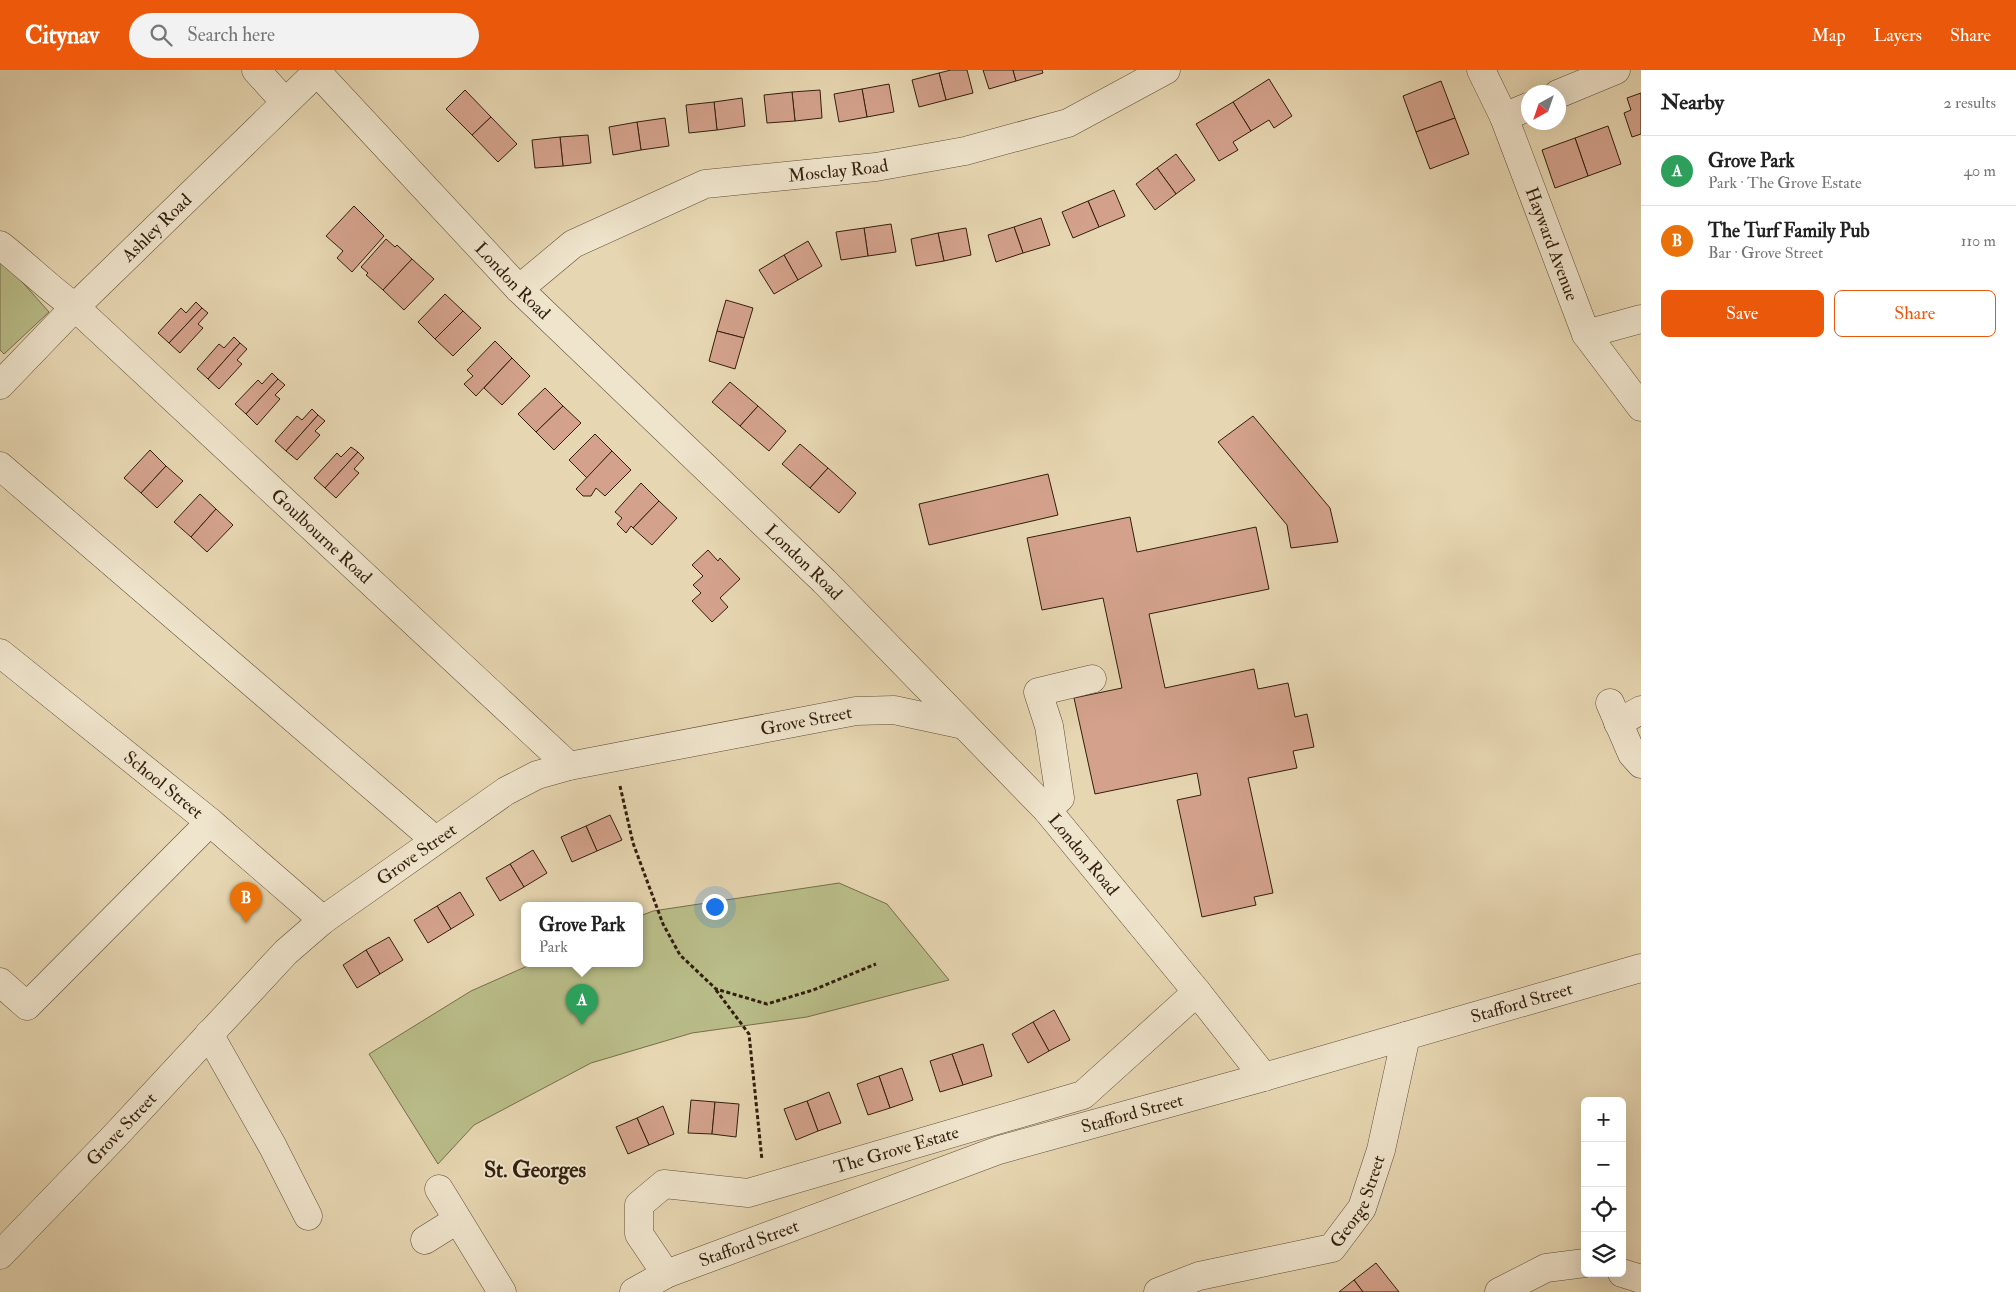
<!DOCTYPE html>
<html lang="en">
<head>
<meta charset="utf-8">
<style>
	:root { --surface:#fff; --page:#f2f2f2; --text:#222; --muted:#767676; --line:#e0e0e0; --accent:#ea580c }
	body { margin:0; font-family:"IM FELL Double Pica",serif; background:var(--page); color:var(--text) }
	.controls { position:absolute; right:15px; bottom:15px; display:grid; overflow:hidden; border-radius:8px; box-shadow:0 5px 20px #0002 }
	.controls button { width:45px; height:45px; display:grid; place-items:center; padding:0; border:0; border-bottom:1px solid var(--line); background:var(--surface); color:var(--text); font:25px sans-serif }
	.compass { position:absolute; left:1521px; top:15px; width:45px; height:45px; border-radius:50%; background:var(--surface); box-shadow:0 5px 20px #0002; rotate:220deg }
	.you { position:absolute; left:714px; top:836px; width:18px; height:18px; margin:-12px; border:4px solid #fff; border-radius:50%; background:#1a73e8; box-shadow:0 0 0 8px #1a73e833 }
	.badge { display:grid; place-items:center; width:32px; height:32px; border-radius:50%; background:var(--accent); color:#fff; font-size:16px; font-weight:700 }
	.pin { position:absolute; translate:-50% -41px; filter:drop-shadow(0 1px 2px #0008) }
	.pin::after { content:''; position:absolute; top:26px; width:18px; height:15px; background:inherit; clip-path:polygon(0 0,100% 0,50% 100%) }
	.popup { position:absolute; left:521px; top:832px; width:122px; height:65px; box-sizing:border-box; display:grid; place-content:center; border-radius:8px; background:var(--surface); filter:drop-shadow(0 1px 4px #0005); font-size:16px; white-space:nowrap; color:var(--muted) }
	.popup b { font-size:19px; color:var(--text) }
	.popup::after { content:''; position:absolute; left:50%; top:100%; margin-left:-10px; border:10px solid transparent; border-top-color:var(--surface) }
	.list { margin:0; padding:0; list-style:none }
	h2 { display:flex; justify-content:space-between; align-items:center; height:65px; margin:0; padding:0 20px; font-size:21px }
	h2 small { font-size:16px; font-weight:400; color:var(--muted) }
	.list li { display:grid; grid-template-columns:32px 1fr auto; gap:15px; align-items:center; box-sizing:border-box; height:70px; padding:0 20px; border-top:1px solid var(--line) }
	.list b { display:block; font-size:19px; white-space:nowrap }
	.list p { margin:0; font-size:16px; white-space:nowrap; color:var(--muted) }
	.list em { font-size:16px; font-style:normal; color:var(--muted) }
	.actions { display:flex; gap:10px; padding:15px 20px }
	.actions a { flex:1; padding:11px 0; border:1px solid var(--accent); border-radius:8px; text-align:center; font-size:18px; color:var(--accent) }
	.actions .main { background:var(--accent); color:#fff }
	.icon { flex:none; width:28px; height:28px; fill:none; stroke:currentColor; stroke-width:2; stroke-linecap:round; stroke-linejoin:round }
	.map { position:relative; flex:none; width:1641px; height:1222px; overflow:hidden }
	header { display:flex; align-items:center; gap:30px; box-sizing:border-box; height:70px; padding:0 25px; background:var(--accent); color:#fff }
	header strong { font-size:24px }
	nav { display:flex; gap:28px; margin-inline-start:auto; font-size:18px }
	.search { width:350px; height:45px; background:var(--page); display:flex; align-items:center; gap:12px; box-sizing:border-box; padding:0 18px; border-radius:28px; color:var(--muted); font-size:19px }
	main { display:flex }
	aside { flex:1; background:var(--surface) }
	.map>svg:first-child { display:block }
	.green { fill:#b9bd89; stroke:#766e4b }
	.building { fill:#d4a28c; stroke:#321e0d }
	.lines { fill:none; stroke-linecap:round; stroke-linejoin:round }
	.minor-casing { stroke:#5f4c36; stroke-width:29 }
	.path { stroke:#321e0d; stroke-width:3; stroke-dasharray:4 2.5; stroke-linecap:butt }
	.minor { stroke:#efe4cc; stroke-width:28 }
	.labels { text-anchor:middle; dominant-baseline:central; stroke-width:4; stroke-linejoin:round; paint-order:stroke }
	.street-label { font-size:18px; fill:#321e0d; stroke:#efe4cc }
	.district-label { font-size:22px; font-weight:bold; fill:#321e0d; stroke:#efe4cc }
</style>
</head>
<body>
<header>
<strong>Citynav</strong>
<div class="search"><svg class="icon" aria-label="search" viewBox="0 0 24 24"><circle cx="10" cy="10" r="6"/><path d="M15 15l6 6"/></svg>Search here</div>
<nav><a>Map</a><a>Layers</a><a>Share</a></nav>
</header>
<main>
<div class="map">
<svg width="1641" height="1222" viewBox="0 0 1641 1222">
	<rect width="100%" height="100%" fill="#e6d6b1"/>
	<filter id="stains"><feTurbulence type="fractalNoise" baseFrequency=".004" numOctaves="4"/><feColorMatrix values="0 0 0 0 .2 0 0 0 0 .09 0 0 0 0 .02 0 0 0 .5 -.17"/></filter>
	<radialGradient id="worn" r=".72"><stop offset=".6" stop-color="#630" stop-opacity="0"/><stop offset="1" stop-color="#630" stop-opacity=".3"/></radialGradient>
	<g class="green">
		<polygon points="0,187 49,242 4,284 0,280"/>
		<polygon points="839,813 887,834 949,910 807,947 692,963 591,993 474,1055 438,1094 369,984 471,921 532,894 640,894 640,846 653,841"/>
	</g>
	<g class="building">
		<polygon points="951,0 967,0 973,23 946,30 939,3"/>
		<polygon points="983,0 1013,0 1016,11 989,19"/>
		<polygon points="1013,0 1042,0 1043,3 1016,11"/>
		<polygon points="939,3 946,30 919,37 912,10"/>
		<polygon points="1269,9 1292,46 1274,58 1269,50 1251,61 1233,32"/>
		<polygon points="1441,11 1455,48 1416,62 1403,26"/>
		<polygon points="889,14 894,42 867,47 862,19"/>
		<polygon points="862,19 867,47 839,52 834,24"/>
		<polygon points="465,20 491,47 472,65 446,39"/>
		<polygon points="820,20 822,48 795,51 792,22"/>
		<polygon points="792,22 795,51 767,53 764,25"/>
		<polygon points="1641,23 1641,64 1632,67 1624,43 1631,40 1627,28"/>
		<polygon points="742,28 745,56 717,60 714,32"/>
		<polygon points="714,32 717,60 689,63 686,35"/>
		<polygon points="1233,32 1251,61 1233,72 1238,80 1219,91 1196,54"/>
		<polygon points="491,47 517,74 498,92 472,65"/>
		<polygon points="665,48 669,76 641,80 637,52"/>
		<polygon points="1455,48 1469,84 1430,99 1416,62"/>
		<polygon points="637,52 641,80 613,85 609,57"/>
		<polygon points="1608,56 1621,94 1588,106 1575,68"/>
		<polygon points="588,65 591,93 563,96 560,67"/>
		<polygon points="560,67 563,96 535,98 532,70"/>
		<polygon points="1575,68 1588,106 1555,118 1542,80"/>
		<polygon points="1176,84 1195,110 1176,124 1157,98"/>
		<polygon points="1157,98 1176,124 1155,140 1136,114"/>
		<polygon points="1114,120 1125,146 1099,157 1088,131"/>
		<polygon points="1088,131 1099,157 1073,168 1062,142"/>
		<polygon points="354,136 384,166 352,202 337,188 343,181 326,166"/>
		<polygon points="1041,148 1050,175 1023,183 1014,157"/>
		<polygon points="891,154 896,182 868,186 864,158"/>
		<polygon points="1014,157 1023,183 996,192 988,165"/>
		<polygon points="864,158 868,186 841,190 836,162"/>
		<polygon points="966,158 971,185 944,191 938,163"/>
		<polygon points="938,163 944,191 916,196 911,169"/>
		<polygon points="386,169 395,177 397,175 412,189 383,220 366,205 368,203 361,197"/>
		<polygon points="808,171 822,196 798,210 784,185"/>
		<polygon points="784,185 798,210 774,224 759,200"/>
		<polygon points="412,189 434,209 404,240 383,220"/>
		<polygon points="445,224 463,241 435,269 418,252"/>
		<polygon points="726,230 753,238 744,268 717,261"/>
		<polygon points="196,232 202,238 169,273 158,263 181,238 186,243"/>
		<polygon points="202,238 208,243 198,254 203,258 180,283 169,273"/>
		<polygon points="463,241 481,258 453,286 435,269"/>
		<polygon points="717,261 744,268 735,299 709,291"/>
		<polygon points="234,267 240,273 208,309 197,299 219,274 224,278"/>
		<polygon points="495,271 512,288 476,326 464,314 473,306 467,300"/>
		<polygon points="240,273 247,279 237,290 242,294 219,319 208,309"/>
		<polygon points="512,288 530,306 502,335 484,318"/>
		<polygon points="272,303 278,309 246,344 235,334 258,310 262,314"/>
		<polygon points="278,309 285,315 275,325 280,329 257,355 246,344"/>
		<polygon points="730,312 758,336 740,356 712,332"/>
		<polygon points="545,318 563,336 536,362 518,344"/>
		<polygon points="563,336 581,353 554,380 536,362"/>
		<polygon points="758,336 786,361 769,381 740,356"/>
		<polygon points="312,339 318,345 286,381 275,371 297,346 302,350"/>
		<polygon points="318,345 325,351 315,361 320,365 297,390 286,381"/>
		<polygon points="1253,346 1330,438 1338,472 1291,478 1287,455 1218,372"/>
		<polygon points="595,364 612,381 587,408 569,390"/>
		<polygon points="800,374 828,398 810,418 782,394"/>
		<polygon points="351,377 358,382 325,418 314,408 337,383 341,387"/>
		<polygon points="150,380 166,396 141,423 124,408"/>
		<polygon points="612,381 631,400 605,426 596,418 591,426 583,426 576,419"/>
		<polygon points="358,382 364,388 354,399 359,403 336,428 325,418"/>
		<polygon points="166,396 183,411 157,438 141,423"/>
		<polygon points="828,398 856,423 839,443 810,418"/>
		<polygon points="1048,404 1058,445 929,475 919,434"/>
		<polygon points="641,413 659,431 633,458 631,456 626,463 617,454 622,448 615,442"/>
		<polygon points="200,424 216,439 191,467 174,452"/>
		<polygon points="659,431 677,448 652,475 633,458"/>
		<polygon points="216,439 233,455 207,482 191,467"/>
		<polygon points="1130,447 1137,482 1256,457 1269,519 1149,544 1165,618 1254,599 1258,619 1288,613 1295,647 1307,644 1314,677 1293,681 1297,698 1248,708 1273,823 1254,827 1256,835 1202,847 1177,730 1201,725 1197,703 1095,724 1074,628 1122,618 1103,528 1042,540 1027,468"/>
		<polygon points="708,480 718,491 720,488 740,509 720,528 728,537 712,552 692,531 701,523 693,515 703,506 692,495"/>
		<polygon points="610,745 622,770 597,781 586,756"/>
		<polygon points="586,756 597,781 572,792 561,767"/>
		<polygon points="533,780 547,803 524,817 510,794"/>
		<polygon points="510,794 524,817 500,831 486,808"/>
		<polygon points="460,822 474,845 451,859 437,836"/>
		<polygon points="437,836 451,859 428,873 414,850"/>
		<polygon points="389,867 403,890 380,904 366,880"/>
		<polygon points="366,880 380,904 357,918 343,895"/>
		<polygon points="1054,940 1070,970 1049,981 1033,952"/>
		<polygon points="1033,952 1049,981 1028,993 1012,964"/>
		<polygon points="983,974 992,1006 963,1015 952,984"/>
		<polygon points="952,984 963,1015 940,1022 930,991"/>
		<polygon points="902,998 913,1030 890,1038 879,1006"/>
		<polygon points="879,1006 890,1038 868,1045 857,1014"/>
		<polygon points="829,1022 841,1053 818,1061 807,1031"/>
		<polygon points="691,1030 715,1032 712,1064 688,1063"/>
		<polygon points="807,1031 818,1061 796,1070 784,1039"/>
		<polygon points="715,1032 739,1034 736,1067 712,1064"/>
		<polygon points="663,1036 674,1064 649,1075 637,1048"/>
		<polygon points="637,1048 649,1075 628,1084 616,1057"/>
		<polygon points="1376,1193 1399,1222 1363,1222 1354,1210"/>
		<polygon points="1354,1210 1363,1222 1339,1222"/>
	</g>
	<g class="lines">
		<g class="minor-casing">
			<g id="minor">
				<polyline points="256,0 285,32"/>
				<path id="s1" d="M 1481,0 L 1504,47 L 1586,264 L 1641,337"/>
				<path id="s2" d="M 317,2 L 519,219 L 824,511 L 1047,740 L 1197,922 L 1264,1007"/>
				<polyline points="1558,24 1616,0"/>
				<polyline points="1504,47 1528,37"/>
				<path id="s3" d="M 0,175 C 26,195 48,218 75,237 L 569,696"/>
				<path id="s4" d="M 519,219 L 573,174 L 705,114 L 876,97 L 965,81 L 1068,53 L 1166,0"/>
				<polyline points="1586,264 1641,249"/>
				<path id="s5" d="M 0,315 L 75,237 L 319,0"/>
				<polyline points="0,396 435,770"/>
				<path id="s6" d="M 0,583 L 210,752 L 323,850"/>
				<polyline points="1610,633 1632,684 1641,694"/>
				<polyline points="1618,653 1641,640"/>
				<polyline points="1047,740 1060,728 1049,656 1038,622 1092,609"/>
				<polyline points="0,912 27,936 210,752"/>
				<polyline points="209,964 273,1077 308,1146"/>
				<polyline points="439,1119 502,1222"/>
				<polyline points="425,1170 457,1150"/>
				<path id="s7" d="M 0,1185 L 114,1067 L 286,882 L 323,850 L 506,721 L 537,705 L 569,696 L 856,641 L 894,640 L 964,655"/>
				<polyline points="1622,1203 1641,1209"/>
				<path id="s8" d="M 666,1204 L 639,1164 L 639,1135 L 664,1114 L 748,1123 L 1083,1025 L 1197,922"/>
				<path id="s9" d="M 634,1222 L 666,1204 L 999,1080 L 1264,1007 L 1641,898"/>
				<path id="s10" d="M 1158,1222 L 1199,1206 L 1332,1178 L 1362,1138 L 1381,1080 L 1406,966"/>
				<polyline points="1499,1222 1546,1198 1585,1193"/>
			</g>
		</g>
		<g class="path">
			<polyline points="620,716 633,773 663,854 680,885 716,919 767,934 813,920 876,894"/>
			<polyline points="716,920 749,964 762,1090"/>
		</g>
		<use href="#minor" class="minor"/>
	</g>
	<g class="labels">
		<g class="street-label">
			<text stroke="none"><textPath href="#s4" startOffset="349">Mosclay Road</textPath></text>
			<text stroke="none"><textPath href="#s5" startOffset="222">Ashley Road</textPath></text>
			<text stroke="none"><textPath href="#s1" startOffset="188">Hayward Avenue</textPath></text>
			<text stroke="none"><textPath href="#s2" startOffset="286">London Road</textPath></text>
			<text stroke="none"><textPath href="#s3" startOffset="434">Goulbourne Road</textPath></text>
			<text stroke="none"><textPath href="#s2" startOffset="691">London Road</textPath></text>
			<text stroke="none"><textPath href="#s7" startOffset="999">Grove Street</textPath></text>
			<text stroke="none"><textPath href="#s6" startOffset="210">School Street</textPath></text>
			<text stroke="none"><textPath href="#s7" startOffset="580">Grove Street</textPath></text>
			<text stroke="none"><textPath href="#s2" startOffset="1096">London Road</textPath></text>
			<text stroke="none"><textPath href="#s9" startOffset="935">Stafford Street</textPath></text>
			<text stroke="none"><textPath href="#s9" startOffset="530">Stafford Street</textPath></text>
			<text stroke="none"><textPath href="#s7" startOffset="175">Grove Street</textPath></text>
			<text stroke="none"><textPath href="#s8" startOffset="349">The Grove Estate</textPath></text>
			<text stroke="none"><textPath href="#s10" startOffset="234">George Street</textPath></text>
			<text stroke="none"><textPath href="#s9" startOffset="125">Stafford Street</textPath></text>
		</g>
		<g class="district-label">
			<text x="535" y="1100">St. Georges</text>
		</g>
	</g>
	<rect width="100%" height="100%" filter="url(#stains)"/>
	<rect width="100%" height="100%" fill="url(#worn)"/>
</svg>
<div class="controls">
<button>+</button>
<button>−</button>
<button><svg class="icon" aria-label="locate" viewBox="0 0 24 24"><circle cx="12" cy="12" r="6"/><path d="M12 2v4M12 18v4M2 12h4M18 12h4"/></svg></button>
<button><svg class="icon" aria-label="layers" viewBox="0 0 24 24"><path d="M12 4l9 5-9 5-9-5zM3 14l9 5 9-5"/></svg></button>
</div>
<svg class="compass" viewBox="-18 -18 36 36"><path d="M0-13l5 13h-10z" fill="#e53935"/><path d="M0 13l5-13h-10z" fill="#767676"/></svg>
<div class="you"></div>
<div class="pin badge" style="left:582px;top:955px;background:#2e9e5b">A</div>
<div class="popup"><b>Grove Park</b>Park</div>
<div class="pin badge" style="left:246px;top:853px;background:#e8710a">B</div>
</div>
<aside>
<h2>Nearby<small>2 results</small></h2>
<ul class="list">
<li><span class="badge" style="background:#2e9e5b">A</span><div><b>Grove Park</b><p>Park · The Grove Estate</p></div><em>40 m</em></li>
<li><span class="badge" style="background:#e8710a">B</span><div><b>The Turf Family Pub</b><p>Bar · Grove Street</p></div><em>110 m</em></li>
</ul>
<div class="actions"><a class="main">Save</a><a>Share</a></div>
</aside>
</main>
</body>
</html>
